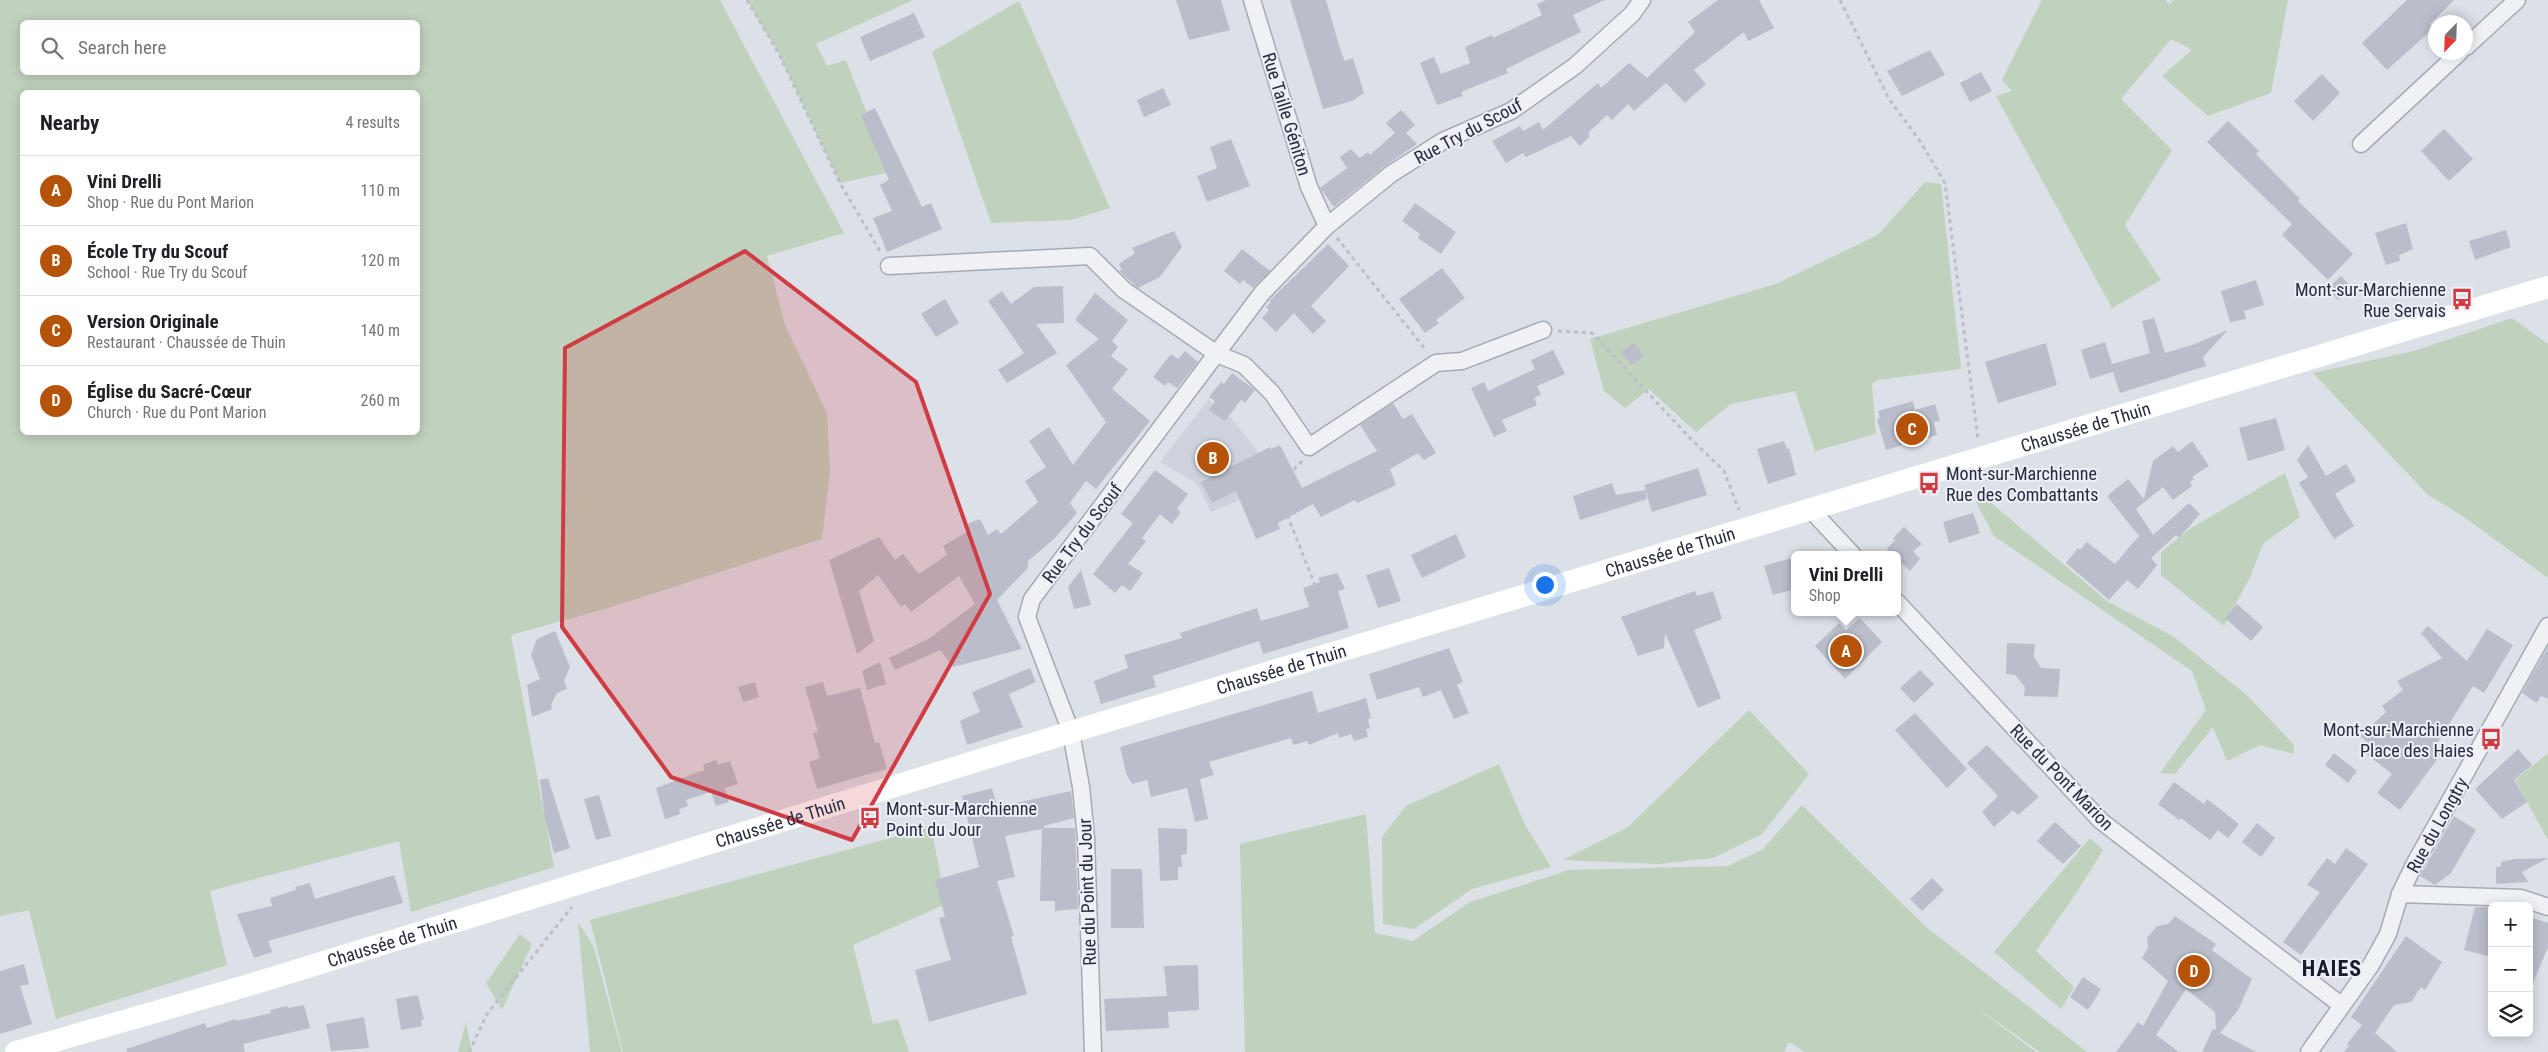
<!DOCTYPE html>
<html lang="en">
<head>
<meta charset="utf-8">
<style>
	:root { --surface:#fff; --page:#f6f6f6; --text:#202124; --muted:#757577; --line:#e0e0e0; --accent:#b45309 }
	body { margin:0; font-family:"Roboto Condensed",sans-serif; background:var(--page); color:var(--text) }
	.controls { position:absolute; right:15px; bottom:15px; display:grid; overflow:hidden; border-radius:8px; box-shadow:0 2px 12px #0003 }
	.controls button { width:45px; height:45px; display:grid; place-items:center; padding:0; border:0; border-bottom:1px solid var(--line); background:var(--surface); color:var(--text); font:25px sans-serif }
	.compass { position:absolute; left:2428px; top:15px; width:45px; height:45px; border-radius:50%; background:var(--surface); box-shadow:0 2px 12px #0003; rotate:203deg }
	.you { position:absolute; left:1544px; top:584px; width:18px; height:18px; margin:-12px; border:4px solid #fff; border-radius:50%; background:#1a73e8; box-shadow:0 0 0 8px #1a73e833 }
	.badge { display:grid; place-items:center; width:32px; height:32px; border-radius:50%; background:var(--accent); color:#fff; font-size:16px; font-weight:700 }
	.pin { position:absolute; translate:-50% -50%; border:2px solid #fff; box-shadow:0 1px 5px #0006 }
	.popup { position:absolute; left:1791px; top:551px; width:110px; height:65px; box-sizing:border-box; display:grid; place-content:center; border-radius:8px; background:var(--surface); filter:drop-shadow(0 1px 4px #0005); font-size:16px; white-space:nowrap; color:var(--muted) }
	.popup b { font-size:19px; color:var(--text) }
	.popup::after { content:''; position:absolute; left:50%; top:100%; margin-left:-10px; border:10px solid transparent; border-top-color:var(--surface) }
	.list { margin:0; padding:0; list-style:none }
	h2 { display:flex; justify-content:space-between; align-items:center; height:65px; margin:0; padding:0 20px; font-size:21px }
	h2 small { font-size:16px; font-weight:400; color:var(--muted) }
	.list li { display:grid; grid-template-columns:32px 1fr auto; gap:15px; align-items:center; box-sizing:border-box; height:70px; padding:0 20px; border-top:1px solid var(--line) }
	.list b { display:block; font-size:19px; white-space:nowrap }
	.list p { margin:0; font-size:16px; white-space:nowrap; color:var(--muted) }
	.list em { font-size:16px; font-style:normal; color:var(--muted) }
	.icon { flex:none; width:28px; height:28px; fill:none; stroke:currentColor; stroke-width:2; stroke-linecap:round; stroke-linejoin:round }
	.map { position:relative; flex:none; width:2548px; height:1052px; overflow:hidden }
	.search { position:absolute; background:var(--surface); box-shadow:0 2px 12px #0003; left:20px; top:20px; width:400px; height:55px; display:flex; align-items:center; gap:12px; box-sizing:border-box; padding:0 18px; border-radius:8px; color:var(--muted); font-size:19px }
	.panel { position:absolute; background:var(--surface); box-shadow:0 2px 12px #0003; left:20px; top:90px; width:400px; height:345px; border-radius:8px }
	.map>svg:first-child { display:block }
	.built { fill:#ced2dc }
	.green { fill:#c0d1bd; fill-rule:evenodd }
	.building { fill:#babeca }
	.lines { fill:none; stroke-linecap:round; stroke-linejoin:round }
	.minor-casing { stroke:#a5aab4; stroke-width:19 }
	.path { stroke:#bbbec5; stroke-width:3; stroke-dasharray:4 4; stroke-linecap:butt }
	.minor { stroke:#eff1f5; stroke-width:16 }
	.secondary { stroke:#fff; stroke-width:22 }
	.marked { fill:#d13c44; fill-opacity:0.2; stroke:#d13c44; stroke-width:4; stroke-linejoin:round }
	.labels { text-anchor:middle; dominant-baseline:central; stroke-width:4; stroke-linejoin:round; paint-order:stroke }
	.street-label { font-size:18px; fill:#262c3e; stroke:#eceff5 }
	.poi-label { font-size:18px; fill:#262c3e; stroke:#eceff5; text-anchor:end }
	.district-label { font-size:22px; font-weight:bold; letter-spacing:1px; fill:#181d2e; stroke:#eceff5 }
</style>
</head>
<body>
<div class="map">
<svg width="2548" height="1052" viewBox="0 0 2548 1052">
	<rect width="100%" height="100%" fill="#dce0e7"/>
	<polygon class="built" points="1208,400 1232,419 1260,454 1276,485 1211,512 1197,484 1160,462"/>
	<g class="green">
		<path d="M 0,0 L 720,0 L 844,233 L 767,256 L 785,325 L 827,413 L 830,471 L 822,539 L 608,608 L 511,635 L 554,867 L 411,912 L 399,841 L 210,891 L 227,965 L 56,1019 L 29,910 L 0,916 ZM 22,22 L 418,22 L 418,72 L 22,72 ZM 22,92 L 418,92 L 418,432 L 22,432 Z"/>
		<polygon points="747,0 913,0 816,44 827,66 846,60 890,172 840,183 778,52"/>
		<polygon points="2042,0 2165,0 2170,4 2174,0 2288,0 2271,93 2208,116 2162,76 2192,50 2171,39 2121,99 2172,150 2125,225 2161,280 2112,308 1996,96 2012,91 2002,80"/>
		<polygon points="1019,1 1110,208 1071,220 991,223 932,52"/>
		<polygon points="1925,182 1941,184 1961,369 1877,380 1872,384 1876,434 1815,451 1795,391 1731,404 1696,432 1649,389 1625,408 1604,391 1590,339 1776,284 1878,235"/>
		<polygon points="2512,318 2548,344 2548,578 2464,517 2427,494 2313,373 2414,351"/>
		<polygon points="2285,473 2300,517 2263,544 2249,579 2224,626 2161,575 2161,552 2191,528"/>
		<polygon points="1984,497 2107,601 2174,637 2248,696 2294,745 2294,754 2260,745 2227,761 2213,727 2175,774 2160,773 2206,710 2192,671 1994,536 1976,502"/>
		<polygon points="1749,710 1809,774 1762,834 1713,858 1658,864 1563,860 1628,827"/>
		<polygon points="2548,753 2548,840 2515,780"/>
		<polygon points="1499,764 1524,823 1551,867 1472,889 1414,929 1383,924 1382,837 1406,806"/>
		<polygon points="1802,805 1926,927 2087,1052 2040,1052 1966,1000 2036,1052 1805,1052 1789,1042 1784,1052 1245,1052 1240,844 1366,814 1375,933 1413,941 1470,902 1569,870 1728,866 1763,849"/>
		<polygon points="931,827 946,904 853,945 873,1024 898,1019 909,1052 623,1052 590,920"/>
		<polygon points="2090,838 2103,850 2075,895 2036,951 2074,987 2061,1009 1994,952"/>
		<polygon points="578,922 594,948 622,1052 590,1052"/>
		<polygon points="520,934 532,944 502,1010 486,983"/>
		<polygon points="466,1022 472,1052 458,1052"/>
	</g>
	<g class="building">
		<polygon points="1176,0 1221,0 1230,30 1189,40"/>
		<polygon points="1290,0 1326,0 1341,52 1345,61 1353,58 1364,93 1352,101 1323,109"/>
		<polygon points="1546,0 1605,0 1573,15 1581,32 1506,69 1508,73 1461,92 1463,96 1437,105 1420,63 1434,57 1441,74 1470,63 1465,47 1492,35 1493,38 1542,15 1537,4"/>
		<polygon points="1718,0 1759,0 1774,28 1748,41 1744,32 1694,70 1706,84 1685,103 1666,83 1634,111 1628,104 1612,120 1607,115 1588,133 1590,136 1580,146 1571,136 1526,157 1523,153 1506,163 1492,141 1520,126 1523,131 1539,122 1543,130 1598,83 1601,88 1629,63 1647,78 1695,32 1688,22"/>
		<polygon points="2407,0 2454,0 2430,24 2434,28 2387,70 2362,43"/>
		<polygon points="914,13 925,37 870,61 860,37"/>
		<polygon points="1930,50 1945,75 1902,96 1887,71"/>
		<polygon points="1981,72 1992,91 1970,102 1960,83"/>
		<polygon points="2322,74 2340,93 2313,121 2294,101"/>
		<polygon points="1163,88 1171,105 1144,117 1137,100"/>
		<polygon points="875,108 922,207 931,203 942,229 887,252 873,218 892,211 880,185 889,180 861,115"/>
		<polygon points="1401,110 1415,125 1406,133 1417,144 1385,166 1334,207 1320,188 1347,168 1340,157 1351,149 1360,158 1368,152 1370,155 1395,133 1386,123"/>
		<polygon points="2228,121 2259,151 2256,154 2300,199 2298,201 2353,254 2328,280 2282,235 2292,224 2207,142"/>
		<polygon points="2444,129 2473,159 2449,181 2421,151"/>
		<polygon points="1231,139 1250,186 1207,202 1197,176 1217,168 1210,147"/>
		<polygon points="1415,203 1456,232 1441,254 1418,238 1420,234 1402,221"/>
		<polygon points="2406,223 2413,249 2399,255 2400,261 2386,265 2375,233"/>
		<polygon points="2506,230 2511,247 2475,260 2469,241"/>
		<polygon points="1174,231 1182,247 1160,277 1138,288 1119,271 1122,270 1119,264 1135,253 1132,248"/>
		<polygon points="1328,244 1349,266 1311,306 1326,321 1313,334 1294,313 1276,332 1262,318 1269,310 1266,307 1271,302 1269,301"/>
		<polygon points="1242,249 1270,271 1253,288 1243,280 1240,284 1224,271"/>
		<polygon points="1442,268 1465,298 1436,320 1439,323 1425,333 1399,299"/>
		<polygon points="2341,276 2352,288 2338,300 2328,288"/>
		<polygon points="2256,280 2264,305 2244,311 2246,319 2230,322 2221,291"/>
		<polygon points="1063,286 1064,323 1036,324 1057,353 1007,383 998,370 1024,353 988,301 1002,291 1011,304 1034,287"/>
		<polygon points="1095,293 1128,320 1112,341 1118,347 1111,356 1128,369 1112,389 1150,421 1096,489 1086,481 1070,503 1077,513 1054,539 1028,561 1028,568 997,600 1022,649 953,667 940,650 895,670 889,658 930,638 975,604 959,576 911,612 905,604 901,607 878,575 859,591 874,641 857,654 829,560 879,537 895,560 903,554 919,574 947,555 943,546 967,532 964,525 980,519 988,535 997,529 1001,534 1038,502 1025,481 1046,467 1029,441 1049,427 1073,465 1106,422 1066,365 1099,339 1075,320"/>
		<polygon points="945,299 959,323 936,337 921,314"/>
		<polygon points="2154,318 2165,353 2192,345 2228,330 2203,357 2206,366 2120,393 2113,372 2090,379 2081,350 2105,342 2112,364 2150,353 2142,321"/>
		<polygon points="1634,343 1644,356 1631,365 1621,352"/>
		<polygon points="2046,343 2057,385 1998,403 1985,362"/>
		<polygon points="1553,350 1565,374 1537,386 1541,395 1534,398 1537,405 1502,420 1507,431 1494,437 1471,388 1484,382 1488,391 1535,369 1531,360"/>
		<polygon points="1185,351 1198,362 1177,388 1168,382 1165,386 1153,377 1171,354 1178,359"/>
		<polygon points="1232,373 1255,390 1245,403 1241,400 1225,421 1209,410 1215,401 1209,397 1221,382 1224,384"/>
		<polygon points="1913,401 1915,410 1935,404 1940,421 1934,422 1937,435 1886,450 1877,419 1880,418 1878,411"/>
		<polygon points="1393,403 1403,419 1412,414 1436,453 1424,460 1418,453 1390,469 1396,485 1357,503 1355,500 1321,517 1313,504 1278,523 1280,529 1256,539 1236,491 1212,503 1201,482 1270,447 1271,449 1280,445 1302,488 1377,451 1360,425"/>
		<polygon points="2276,418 2285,450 2248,461 2239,428"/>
		<polygon points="1784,441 1787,449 1789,448 1796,475 1768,484 1757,449"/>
		<polygon points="2192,441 2209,466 2192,477 2194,479 2190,482 2192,486 2173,500 2163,487 2136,509 2153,535 2189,503 2200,514 2179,538 2176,535 2151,558 2157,565 2138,589 2127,580 2109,600 2066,563 2078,548 2080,550 2087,542 2115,564 2139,536 2107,496 2128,479 2144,499 2153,461 2173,446 2178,452"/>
		<polygon points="2308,445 2326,476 2346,464 2356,481 2335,494 2354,526 2334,539 2299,483 2308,477 2297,460"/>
		<polygon points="1698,468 1707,495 1652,512 1644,485"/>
		<polygon points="1155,470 1188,494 1177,509 1181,512 1172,524 1160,514 1142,538 1146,541 1128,564 1143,573 1130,591 1122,585 1115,593 1093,574 1133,523 1121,514"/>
		<polygon points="1612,483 1616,495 1645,490 1647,499 1580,520 1573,496"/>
		<polygon points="1973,513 1980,533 1949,543 1943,522"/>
		<polygon points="1904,527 1922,544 1913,551 1920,559 1910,571 1897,559 1897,555 1893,555 1887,549 1895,540 1893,538"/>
		<polygon points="1456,534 1466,557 1422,578 1411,555"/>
		<polygon points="1795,557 1795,589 1773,595 1764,566"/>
		<polygon points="1389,568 1401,601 1378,608 1366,575"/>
		<polygon points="1081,570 1091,605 1074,609 1068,587"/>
		<polygon points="1337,573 1345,589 1338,591 1349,628 1263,654 1259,641 1153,676 1156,687 1101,704 1094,681 1128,668 1124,655 1182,638 1180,633 1257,608 1261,621 1309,607 1303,588 1320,582 1318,578"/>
		<polygon points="1695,591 1697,596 1713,591 1722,619 1694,630 1721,698 1698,708 1665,633 1664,648 1638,656 1621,617"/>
		<polygon points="2237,604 2263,627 2251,641 2225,618"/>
		<polygon points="1860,618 1882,642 1845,679 1815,646 1839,623 1846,630"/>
		<polygon points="2428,626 2467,661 2487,629 2513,645 2484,693 2473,686 2434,748 2441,754 2400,810 2377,793 2392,774 2366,754 2372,746 2360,736 2386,712 2382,706 2403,690 2397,681 2442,658 2421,633"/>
		<polygon points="555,631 570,667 564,681 567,689 557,693 551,705 552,709 532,717 527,685 540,679 531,655 537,639"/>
		<polygon points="2007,643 2035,644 2034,657 2041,668 2060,669 2058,697 2024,696 2025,687 2015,675 2006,674"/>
		<polygon points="2548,647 2548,699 2541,696 2537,703 2522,693"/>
		<polygon points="1449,648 1463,682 1457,685 1469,713 1454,719 1441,690 1423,697 1419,687 1377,700 1369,674"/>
		<polygon points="880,662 886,684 867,690 862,671"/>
		<polygon points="1030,668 1036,682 1009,694 1023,727 967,745 960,721 980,712 972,692"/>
		<polygon points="1920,670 1934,684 1914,703 1900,688"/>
		<polygon points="755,682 759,697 743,702 738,687"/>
		<polygon points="823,682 827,696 860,688 875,743 879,742 887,769 817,789 809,762 820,758 813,733 818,732 805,687"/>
		<polygon points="1312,691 1318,713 1366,698 1371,718 1368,719 1370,728 1366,729 1368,737 1354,741 1351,734 1339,738 1338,733 1309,745 1307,741 1293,745 1291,738 1209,762 1214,775 1200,779 1208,819 1195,822 1187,788 1151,797 1147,780 1132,784 1126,773 1120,747"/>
		<polygon points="1915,713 1967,769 1947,788 1895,730"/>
		<polygon points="1987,745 2039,797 2018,815 2013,810 1994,827 1982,812 1998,796 1967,763"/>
		<polygon points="2518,749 2532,765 2514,780 2527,802 2502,819 2475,789"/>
		<polygon points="2334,753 2357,771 2348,783 2325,765"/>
		<polygon points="716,760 718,765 730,761 738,784 725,788 729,802 716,806 711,792 686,800 688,806 679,809 680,814 665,819 656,788 704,770 703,765"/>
		<polygon points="548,778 570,848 554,853 545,820 540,780"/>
		<polygon points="2174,782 2204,804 2207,799 2239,824 2228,838 2218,830 2210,840 2181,818 2179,820 2158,804"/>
		<polygon points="992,788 997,807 1071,791 1074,818 1044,826 1044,828 1075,828 1078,909 1055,911 1055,901 1040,901 1042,829 1005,836 1015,877 997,881 1014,936 1011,937 1027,994 929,1022 915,970 951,960 939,918 945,917 935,880 979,867 962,796"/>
		<polygon points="599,795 611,836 596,840 584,799"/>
		<polygon points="2454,816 2476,830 2451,873 2435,885 2420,876"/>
		<polygon points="2055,822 2081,846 2063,864 2037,841"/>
		<polygon points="2257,823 2275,838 2261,857 2242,842"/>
		<polygon points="1158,828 1187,829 1187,854 1181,855 1182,867 1178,867 1178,880 1160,881"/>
		<polygon points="2346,848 2368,864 2301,955 2283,942 2320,892 2307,885 2327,858 2335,864"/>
		<polygon points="2548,858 2522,872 2528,882 2496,884 2496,867 2501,866 2501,862 2514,859"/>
		<polygon points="1111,869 1142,869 1144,928 1111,928"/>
		<polygon points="394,875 403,903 268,941 272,952 254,958 237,914 272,906 270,898 296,890 295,887 310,883 315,899"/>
		<polygon points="1932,878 1944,890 1922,911 1910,899"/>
		<polygon points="2475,907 2492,907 2492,957 2464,950"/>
		<polygon points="2175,916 2216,944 2212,950 2252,979 2238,1010 2220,1033 2256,1052 2202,1052 2213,1029 2216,1030 2215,1012 2186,989 2156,1035 2179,1052 2116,1052 2138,1022 2143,1026 2168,981 2142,958 2148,948 2147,938 2157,926 2168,924"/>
		<polygon points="2529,917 2548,923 2548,947 2531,988"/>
		<polygon points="2406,936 2442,962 2425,990 2421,987 2411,1002 2394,1005 2375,1033 2397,1052 2344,1052 2349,1046 2347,1044 2362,1025 2351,1017"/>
		<polygon points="24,964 29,984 20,986 32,1024 0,1034 0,971"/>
		<polygon points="1198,965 1199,1010 1168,1012 1169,1028 1106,1031 1104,999 1167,996 1164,966"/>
		<polygon points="2083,977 2101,989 2088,1010 2070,997"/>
		<polygon points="418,995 424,1020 421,1020 422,1026 401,1030 396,999"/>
		<polygon points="304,1005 310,1028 243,1044 245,1052 127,1052 126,1049 205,1023 207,1028 236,1019 237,1021 271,1013 270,1010 287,1006 288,1008"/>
		<polygon points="364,1017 369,1048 331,1051 326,1024"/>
	</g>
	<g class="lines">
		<g class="minor-casing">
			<g id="minor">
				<polyline points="1252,0 1309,187 1327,226"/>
				<polyline points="2466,47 2517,0"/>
				<polyline points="2361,144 2460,52"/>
				<polyline points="889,266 1090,256 1124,290 1217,354 1244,365 1272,393 1309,447 1436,363 1462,361 1543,330"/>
				<polyline points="1811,510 1853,555"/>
				<polyline points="1897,602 2101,821 2341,1005"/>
				<polyline points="2400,894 2521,898 2548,907"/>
				<polyline points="1093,1052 1086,838 1081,787 1071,732 1027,617 1032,599 1262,293 1327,226 1391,174 1443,141 1511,111 1575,66 1632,14 1642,0"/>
				<polyline points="2309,1052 2371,965 2388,934 2400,894 2415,863 2548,626"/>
			</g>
		</g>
		<g class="path">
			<polyline points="747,0 778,52 840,183 881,253"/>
			<polyline points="1840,0 1889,99 1920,141 1945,183 1978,439"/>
			<polyline points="1337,238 1425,349"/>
			<polyline points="1558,331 1592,333 1690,438 1724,471 1739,510"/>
			<polyline points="1302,461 1281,483 1280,497 1334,633"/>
			<polyline points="469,1052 487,1014 572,907"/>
		</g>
		<use href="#minor" class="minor"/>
		<path class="secondary" id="s1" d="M 16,1052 L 249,985 L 1071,732 L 2548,287"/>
	</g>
	<path class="marked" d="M 745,251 L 916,382 L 990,594 L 852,840 L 671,777 L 562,627 L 565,348 Z"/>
	<defs>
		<g id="bus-bare" transform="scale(1.725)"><path d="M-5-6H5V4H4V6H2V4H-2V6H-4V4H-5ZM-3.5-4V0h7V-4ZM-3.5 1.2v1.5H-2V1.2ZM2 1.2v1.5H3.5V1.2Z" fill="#d13c44" stroke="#eceff5" stroke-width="2.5" paint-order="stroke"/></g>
	</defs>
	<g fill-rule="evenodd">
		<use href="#bus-bare" x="2462" y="299"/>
		<use href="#bus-bare" x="1929" y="483"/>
		<use href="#bus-bare" x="2491" y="739"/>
		<use href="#bus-bare" x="870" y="818"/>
	</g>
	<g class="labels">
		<g class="street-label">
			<text transform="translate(1287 114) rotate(73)">Rue Taille Géniton</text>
			<text transform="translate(1468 131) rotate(-28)">Rue Try du Scouf</text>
			<text stroke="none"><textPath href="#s1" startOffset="2162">Chaussée de Thuin</textPath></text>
			<text transform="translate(1082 533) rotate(-53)">Rue Try du Scouf</text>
			<text stroke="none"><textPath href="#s1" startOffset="1728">Chaussée de Thuin</textPath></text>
			<text stroke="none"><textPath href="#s1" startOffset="1322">Chaussée de Thuin</textPath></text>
			<text transform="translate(2062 777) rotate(46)">Rue du Pont Marion</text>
			<text stroke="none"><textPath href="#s1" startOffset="798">Chaussée de Thuin</textPath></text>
			<text transform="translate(2437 825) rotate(-61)">Rue du Longtry</text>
			<text transform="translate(1087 892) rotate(-92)">Rue du Point du Jour</text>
			<text stroke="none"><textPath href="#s1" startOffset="392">Chaussée de Thuin</textPath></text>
		</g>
		<g class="poi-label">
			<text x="2446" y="289">Mont-sur-Marchienne<tspan x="2446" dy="21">Rue Servais</tspan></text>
			<text x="1946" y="473" text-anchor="start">Mont-sur-Marchienne<tspan x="1946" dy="21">Rue des Combattants</tspan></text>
			<text x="2474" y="729">Mont-sur-Marchienne<tspan x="2474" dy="21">Place des Haies</tspan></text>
			<text x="886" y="808" text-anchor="start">Mont-sur-Marchienne<tspan x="886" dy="21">Point du Jour</tspan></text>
		</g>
		<g class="district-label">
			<text x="2332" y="968">HAIES</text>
		</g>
	</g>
</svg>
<div class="controls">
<button>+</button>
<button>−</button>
<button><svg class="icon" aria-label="layers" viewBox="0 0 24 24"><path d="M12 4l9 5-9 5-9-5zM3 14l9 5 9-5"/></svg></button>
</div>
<svg class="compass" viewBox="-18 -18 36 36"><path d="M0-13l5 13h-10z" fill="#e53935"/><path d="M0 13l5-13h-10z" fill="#757577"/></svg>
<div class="you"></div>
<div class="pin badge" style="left:1846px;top:651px">A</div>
<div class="popup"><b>Vini Drelli</b>Shop</div>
<div class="pin badge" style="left:1213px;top:458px">B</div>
<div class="pin badge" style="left:1912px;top:429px">C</div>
<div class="pin badge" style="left:2194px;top:971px">D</div>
<div class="search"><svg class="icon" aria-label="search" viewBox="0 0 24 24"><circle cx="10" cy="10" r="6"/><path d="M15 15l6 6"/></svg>Search here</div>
<section class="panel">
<h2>Nearby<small>4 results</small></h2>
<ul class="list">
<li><span class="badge">A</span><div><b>Vini Drelli</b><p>Shop · Rue du Pont Marion</p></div><em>110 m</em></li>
<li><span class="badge">B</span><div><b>École Try du Scouf</b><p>School · Rue Try du Scouf</p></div><em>120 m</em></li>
<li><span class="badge">C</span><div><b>Version Originale</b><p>Restaurant · Chaussée de Thuin</p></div><em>140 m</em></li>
<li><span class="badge">D</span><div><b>Église du Sacré-Cœur</b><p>Church · Rue du Pont Marion</p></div><em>260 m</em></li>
</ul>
</section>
</div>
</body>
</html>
